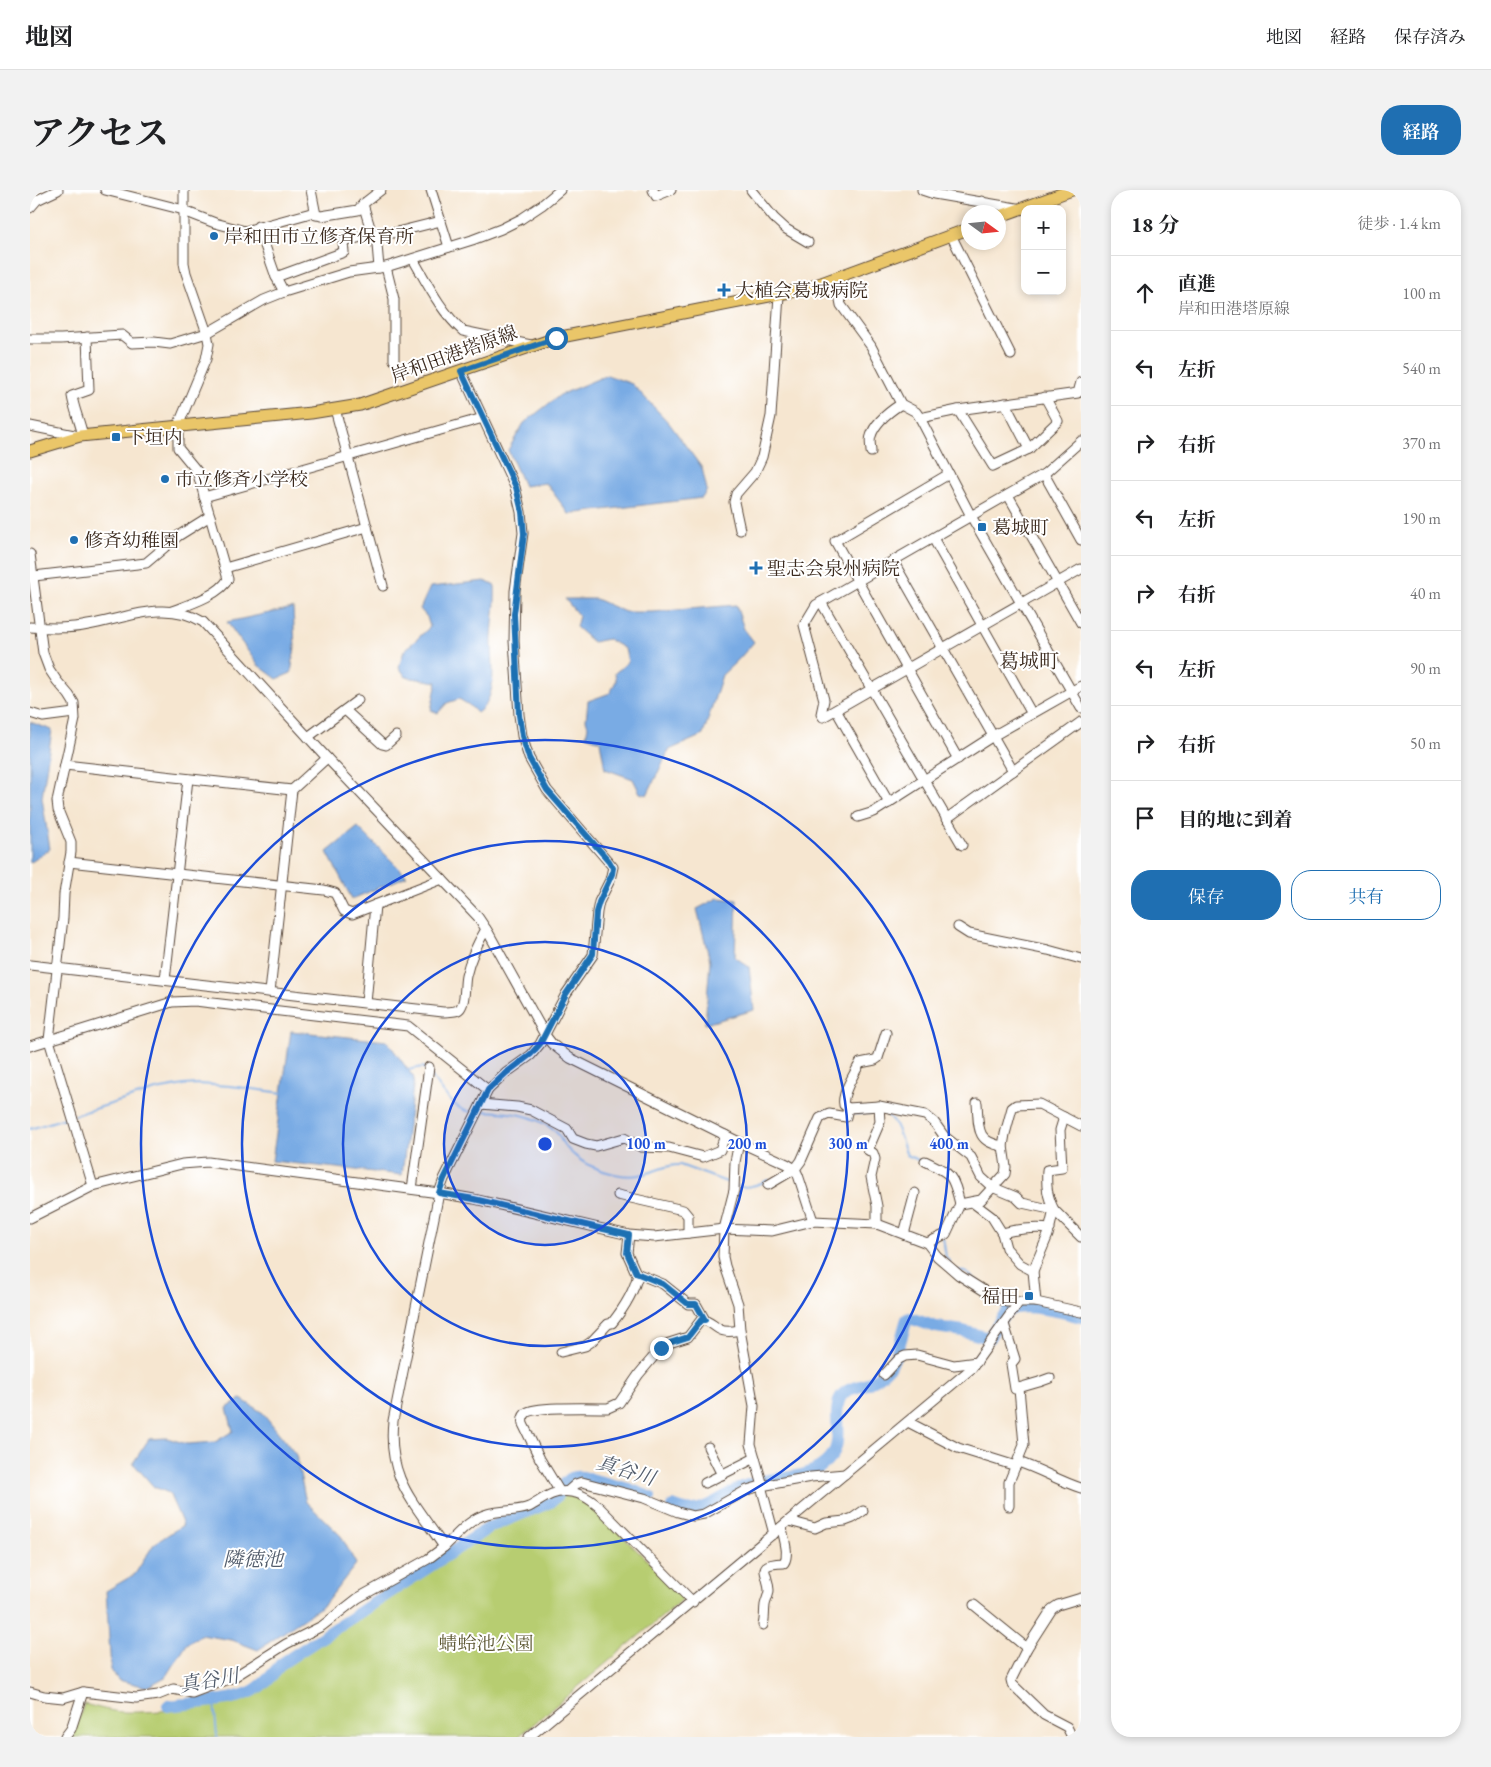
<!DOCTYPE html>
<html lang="ja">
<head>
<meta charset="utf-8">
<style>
	:root { --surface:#fff; --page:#f2f2f2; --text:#202124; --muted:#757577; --line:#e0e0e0; --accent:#1f6fb2 }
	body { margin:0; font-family:"EB Garamond","Noto Serif JP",serif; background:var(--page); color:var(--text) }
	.controls { position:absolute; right:15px; top:15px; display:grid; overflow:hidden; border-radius:10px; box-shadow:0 2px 8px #0003 }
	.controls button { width:45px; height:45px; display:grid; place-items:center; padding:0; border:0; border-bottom:1px solid var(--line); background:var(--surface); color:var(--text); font:25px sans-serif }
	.compass { position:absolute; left:931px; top:15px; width:45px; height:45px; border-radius:50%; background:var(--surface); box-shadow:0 2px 8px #0003; rotate:105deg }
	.stop { position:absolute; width:15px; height:15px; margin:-11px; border:4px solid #1f6fb2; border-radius:50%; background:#fff }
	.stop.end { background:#1f6fb2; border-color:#fff; box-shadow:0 1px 5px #0008 }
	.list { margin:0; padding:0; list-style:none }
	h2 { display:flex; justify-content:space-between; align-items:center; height:65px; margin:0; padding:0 20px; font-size:21px }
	h2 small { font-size:16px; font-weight:400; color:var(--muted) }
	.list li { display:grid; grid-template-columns:32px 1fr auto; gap:15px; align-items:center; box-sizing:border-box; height:75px; padding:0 20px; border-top:1px solid var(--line) }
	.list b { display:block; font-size:19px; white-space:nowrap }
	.list p { margin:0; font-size:16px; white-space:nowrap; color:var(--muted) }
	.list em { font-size:16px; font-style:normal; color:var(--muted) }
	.actions { display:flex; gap:10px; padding:15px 20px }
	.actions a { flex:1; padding:11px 0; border:1px solid var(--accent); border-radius:20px; text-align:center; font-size:18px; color:var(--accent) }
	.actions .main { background:var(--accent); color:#fff }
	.icon { flex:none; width:28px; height:28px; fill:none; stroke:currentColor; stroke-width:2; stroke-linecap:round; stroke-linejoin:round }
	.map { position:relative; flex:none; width:1051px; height:1547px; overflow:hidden; border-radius:20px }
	header { display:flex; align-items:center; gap:30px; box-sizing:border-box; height:70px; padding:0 25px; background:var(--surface); border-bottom:1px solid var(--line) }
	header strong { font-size:24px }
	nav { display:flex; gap:28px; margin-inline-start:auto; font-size:18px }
	.intro { display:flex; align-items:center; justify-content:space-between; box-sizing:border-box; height:120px; padding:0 30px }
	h1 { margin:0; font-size:35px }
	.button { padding:12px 22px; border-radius:20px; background:var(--accent); color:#fff; font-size:18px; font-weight:700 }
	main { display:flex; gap:30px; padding:0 30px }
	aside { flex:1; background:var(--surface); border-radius:20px; box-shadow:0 2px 8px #0003 }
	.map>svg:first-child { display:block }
	.green { fill:#b7cd71; stroke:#797c48 }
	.water { fill:#79abe4; stroke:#5a6a81 }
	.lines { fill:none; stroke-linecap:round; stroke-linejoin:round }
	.stream { stroke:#79abe4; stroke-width:2 }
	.river { stroke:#79abe4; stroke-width:12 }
	.minor-casing { stroke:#574639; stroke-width:11 }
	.major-casing { stroke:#574639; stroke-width:13 }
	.minor { stroke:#fff; stroke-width:9 }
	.major { stroke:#eac669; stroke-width:11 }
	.route { stroke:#1f6fb2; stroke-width:6 }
	.ring { fill:none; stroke:#1d4ed8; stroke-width:2.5 }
	.poi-dot { fill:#1f6fb2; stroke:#fff; stroke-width:2 }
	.labels { text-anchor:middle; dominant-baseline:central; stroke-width:4; stroke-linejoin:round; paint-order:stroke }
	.poi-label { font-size:19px; fill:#3b2a1e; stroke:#fff; text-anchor:start }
	.street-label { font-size:19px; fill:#3b2a1e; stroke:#fff }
	.park-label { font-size:19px; fill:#605b37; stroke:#fff }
	.neighbourhood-label { font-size:20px; fill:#3b2a1e; stroke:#fff }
	.water-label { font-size:20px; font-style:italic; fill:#545e6d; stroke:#fff }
	.centre { fill:#1d4ed8; stroke:#fff; stroke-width:2.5 }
	.ring-label { font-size:15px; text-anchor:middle; font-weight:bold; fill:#1d4ed8; stroke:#fff; stroke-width:4; stroke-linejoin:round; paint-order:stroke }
</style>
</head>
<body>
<header>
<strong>地図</strong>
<nav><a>地図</a><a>経路</a><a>保存済み</a></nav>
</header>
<div class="intro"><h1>アクセス</h1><a class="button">経路</a></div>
<main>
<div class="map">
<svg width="1051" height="1547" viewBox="0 0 1051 1547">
	<rect width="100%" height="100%" fill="#fff"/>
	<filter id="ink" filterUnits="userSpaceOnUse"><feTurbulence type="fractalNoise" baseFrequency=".02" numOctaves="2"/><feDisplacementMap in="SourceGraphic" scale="10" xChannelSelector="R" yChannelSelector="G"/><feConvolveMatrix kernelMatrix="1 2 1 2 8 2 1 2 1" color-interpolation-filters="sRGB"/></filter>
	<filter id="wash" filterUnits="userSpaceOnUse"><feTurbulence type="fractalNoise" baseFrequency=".0096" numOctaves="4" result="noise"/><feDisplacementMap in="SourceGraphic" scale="20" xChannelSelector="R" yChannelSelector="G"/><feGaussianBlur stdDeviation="1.12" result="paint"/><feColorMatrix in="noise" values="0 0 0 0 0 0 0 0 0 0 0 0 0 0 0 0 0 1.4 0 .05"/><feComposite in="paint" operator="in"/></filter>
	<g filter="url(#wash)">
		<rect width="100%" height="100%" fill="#f6e6d0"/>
		<path class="green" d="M 537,1305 L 555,1310 L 653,1405 L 653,1409 L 488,1547 L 40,1547 L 44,1542 L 54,1514 C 67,1517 81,1522 95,1522 C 125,1523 197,1517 223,1504 C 235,1498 244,1485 253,1475 L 462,1339 L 517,1317 L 523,1314 L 531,1306 Z"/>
		<g class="water">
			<polygon points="577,185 602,194 639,233 672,278 677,300 672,308 539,324 516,293 494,296 478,260 494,233 530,205"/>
			<path d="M 455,391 L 465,396 C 466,413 463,429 462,446 C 461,471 470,507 447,523 L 439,515 L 429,509 L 417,513 L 408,523 L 401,520 L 407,492 L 376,487 L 369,477 L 374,461 L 400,437 L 397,427 L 390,419 L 400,397 Z"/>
			<polygon points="535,409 566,409 595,422 623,422 706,415 714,439 724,452 708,470 692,485 673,545 639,560 617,605 610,603 603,589 575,579 570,551 556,546 558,536 556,530 558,511 580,503 586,491 585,483 598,472 595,459 578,449 563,452 546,437 549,426"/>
			<polygon points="263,418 265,457 261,483 247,489 228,475 197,432"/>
			<polygon points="0,532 22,540 12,608 20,659 0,673"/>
			<polygon points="328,637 377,686 322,709 297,662"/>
			<polygon points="688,708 707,710 705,767 719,777 724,820 675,834 680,771 667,719"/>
			<polygon points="261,841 357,851 384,888 372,985 242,971"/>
			<polygon points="211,1209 233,1223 266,1265 276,1312 311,1346 326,1374 295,1414 228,1460 202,1450 171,1445 157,1454 137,1486 117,1497 88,1490 81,1480 76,1401 105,1384 124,1354 153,1335 139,1303 124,1297 103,1273 119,1249 137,1248 157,1254 185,1252 203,1241 197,1218"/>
		</g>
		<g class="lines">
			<g class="stream">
				<polyline points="378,880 393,877 395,879"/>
				<path d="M 401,886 C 413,900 423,921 443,922"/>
				<path d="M 450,921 C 478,922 504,923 526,942 C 529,945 530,948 532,952 C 538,961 551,972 561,976 C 574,982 594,988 609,985 C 624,983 635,974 650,975 L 702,994"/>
				<path d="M 852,923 C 867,927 871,952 877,965 L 892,972"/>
				<polyline points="789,924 790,922 800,920"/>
				<polyline points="819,924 847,923"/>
				<polyline points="45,925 126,900 154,895 168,894 200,896 253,903"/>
				<polyline points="0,939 38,927"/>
				<path d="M 706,996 C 717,999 728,995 738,990"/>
				<polyline points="913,1048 916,1067 920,1072"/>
				<polyline points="928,1080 937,1083 950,1093"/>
				<polyline points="184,1511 187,1547"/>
			</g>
			<g class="river">
				<path d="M 643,1316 C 650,1319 658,1322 665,1320 C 686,1316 700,1300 720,1294 C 746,1285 782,1292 801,1267 C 814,1250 802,1226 810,1208 C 816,1197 829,1198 839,1193 C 846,1189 855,1182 860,1176 C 869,1163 872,1144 877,1129 L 880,1128 L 906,1137 L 933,1141 L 959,1148 C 964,1140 970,1129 977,1122 C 989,1111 1036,1123 1051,1127"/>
				<path d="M 138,1516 C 161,1513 203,1512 223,1501 C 234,1495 243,1484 251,1474 L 460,1337 L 521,1312 C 535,1300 533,1282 557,1288 L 599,1299 L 620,1307"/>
			</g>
		</g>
	</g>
	<g filter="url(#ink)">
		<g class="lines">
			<g class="minor-casing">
				<g id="minor">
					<polyline points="75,0 154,20"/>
					<polyline points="281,0 286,25"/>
					<polyline points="401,0 419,57"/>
					<polyline points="623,0 626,6 641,0"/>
					<polyline points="721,0 744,28 756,39 778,52"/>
					<polyline points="892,0 904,4 992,19"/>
					<polyline points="952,11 955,22"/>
					<polyline points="333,14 342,44"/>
					<polyline points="0,18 7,10 28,0"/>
					<polyline points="154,21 185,33 215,41 281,23 291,26 328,20 333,14 351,0"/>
					<polyline points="228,36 246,87 254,102"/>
					<polyline points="921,45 981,165"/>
					<polyline points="347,47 411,31"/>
					<path d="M 383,69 C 397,93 411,122 433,141 L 501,155"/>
					<polyline points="356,77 364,109 364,170"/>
					<polyline points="246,87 314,62 313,52 346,43 349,78"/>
					<polyline points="806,89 811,115 841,156 871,214 886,222 890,228 941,326 1051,518"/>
					<polyline points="0,149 31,149 92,145 102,153 124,152 140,154 177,143 234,110 254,102 319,82 356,77 442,50 471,39 491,29 512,15 530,0"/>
					<path d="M 431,181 L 485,297 L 491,322 L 493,343 L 485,401 L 484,451 L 489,525 L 492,546 L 499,568 L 517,600 L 583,677 L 580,690 L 569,712 L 567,722 L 563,765 L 536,804 L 510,854 L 501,865 L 476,883 L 458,900 L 414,989 L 409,1003 L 363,1231 C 357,1289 384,1312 414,1357 C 427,1345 439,1329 457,1324 C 470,1320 486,1322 499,1317 C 507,1313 514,1307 522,1304 C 540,1297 555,1305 568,1316 L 663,1412"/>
					<polyline points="975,213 999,259"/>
					<polyline points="305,219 353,396"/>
					<polyline points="928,220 963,276 999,259 1028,231 1015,207"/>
					<polyline points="890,228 928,220 1048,203 1051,192"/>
					<polyline points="0,236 49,246"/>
					<path d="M 53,246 C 50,232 44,219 42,206 L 59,200 L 57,147"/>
					<polyline points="1051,251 1014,284 786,415 774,435 794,510 791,524 793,527 1051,379"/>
					<path d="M 841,262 C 841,257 839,251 841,246 C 845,232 860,221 871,214"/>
					<polyline points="919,284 805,351 928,569"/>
					<polyline points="1014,284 1051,350"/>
					<polyline points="978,305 1051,433"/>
					<polyline points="174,307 453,228"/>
					<polyline points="710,340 704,312 706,304 725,282 732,267 741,226 749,105"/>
					<polyline points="903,348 1002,524"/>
					<polyline points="0,364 13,463 19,479 27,491 39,505 44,513 45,529 27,611 28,620 41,652 41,662 34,704 33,728 19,850 63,996"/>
					<polyline points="863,371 983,581"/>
					<polyline points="195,378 337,337"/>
					<polyline points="4,386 116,373 148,346 180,326"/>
					<polyline points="791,412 932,655"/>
					<path d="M 142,421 C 158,415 190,405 198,389 L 167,281 L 148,258 L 148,236 L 176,169 L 179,154 L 177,143 L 156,83 L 154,73 L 154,0"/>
					<path d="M 0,437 C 19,438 39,439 58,435 C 97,428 136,409 173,432 L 297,568 L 448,727 L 458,742 L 515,845 L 522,854 L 540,868 L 709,952 L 757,974 L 765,979 L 768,985 L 783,1031"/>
					<polyline points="315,520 352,554 356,555 366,546"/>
					<polyline points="806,520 859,613"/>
					<polyline points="0,523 13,527 44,523"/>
					<polyline points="278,547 328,510"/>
					<polyline points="35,575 262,600"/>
					<polyline points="828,627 844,622 963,546 1051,496"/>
					<polyline points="916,629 1051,532"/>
					<polyline points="39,672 294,700 305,703 314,721 322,724 412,689"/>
					<polyline points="928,737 939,744 1018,760 1051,769"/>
					<path d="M 0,775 L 413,822 C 419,821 428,823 431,817 C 436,809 434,795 436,786 C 440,768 447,754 456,739"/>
					<polyline points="135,790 158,589"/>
					<polyline points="240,802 262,600 297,568"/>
					<polyline points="336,813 345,715"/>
					<polyline points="0,856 142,812 165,811 378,836 458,900"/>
					<path d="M 947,913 C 949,936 945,952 973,956"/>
					<polyline points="451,914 487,917 501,920 537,939 543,949 556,954 566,956 594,948 611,957 639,958 673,967 690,960 695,945"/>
					<polyline points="818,918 849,916 895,925 904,932 914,946 941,967 951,987 962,997 986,1007 992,1013 1024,1020 1051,1047"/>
					<polyline points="709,952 705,972 704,1000 694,1039 693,1067 695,1076 708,1114 710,1140 724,1216 721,1254 733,1296"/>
					<path d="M 895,971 C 922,984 923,985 930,1014"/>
					<path d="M 738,995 L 765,979 L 771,971 L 790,928 L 799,924 L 816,927 L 818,918 L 814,915 C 811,904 825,883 830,873 L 845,870 L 848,868 L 856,843"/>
					<polyline points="382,999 399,877"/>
					<polyline points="588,1005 653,1020 658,1026 658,1043"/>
					<polyline points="942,1012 962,1027 972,1043 976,1058 990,1074 1003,1081"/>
					<polyline points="0,1028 63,996 152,974 178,972 409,1003 444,1009 599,1045 624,1047 694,1039 742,1041 783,1031 847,1034 897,1053 907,1066 929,1085 964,1107 977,1112 989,1112"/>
					<polyline points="847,1034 847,1016 841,987 845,969 843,963 838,960 850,932 849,916"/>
					<path d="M 972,1043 C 988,1039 1003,1037 1020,1039"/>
					<polyline points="874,1044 885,1003"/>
					<polyline points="599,1045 597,1063 606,1083 633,1094 658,1114 666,1114 675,1130"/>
					<polyline points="897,1053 916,1044 930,1014 951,1010 975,984 976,977 973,956 975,944 982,918 986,915 1009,914 1051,936"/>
					<path d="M 1006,1112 L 1003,1081 L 1018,1045 L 1024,1020 C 1017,1006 1016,996 1017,980 L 1032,978 L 1030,940 L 1034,927"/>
					<polyline points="974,1134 985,1169 981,1174 985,1199 1009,1192 1020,1188"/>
					<path d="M 531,1162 L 555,1156 L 561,1152 L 578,1134 L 582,1133 C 594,1118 604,1103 608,1084"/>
					<polyline points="854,1185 869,1169 875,1166 887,1165 924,1175 947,1172"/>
					<polyline points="878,1232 928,1258 986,1276"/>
					<polyline points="678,1257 692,1285"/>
					<path d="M 988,1272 C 1010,1279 1029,1291 1051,1298"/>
					<polyline points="675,1293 725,1268"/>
					<polyline points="731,1296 744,1344"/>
					<polyline points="538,1301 546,1294 552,1292 614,1308 648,1322 663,1326 674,1324 717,1300 731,1296 781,1287 815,1284"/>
					<path d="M 530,1302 L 510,1269 L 493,1234 C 492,1230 493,1226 496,1223 C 505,1216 564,1218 578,1218 L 589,1213 L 609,1184 L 631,1158 L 636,1154 L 658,1147 L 671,1130 C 679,1130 682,1135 689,1139 C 695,1143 704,1141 710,1140"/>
					<polyline points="979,1316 979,1292 994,1255 989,1198"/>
					<polyline points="759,1331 785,1338 796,1333 815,1331 823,1328 833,1321"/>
					<polyline points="944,1415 997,1458"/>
					<path d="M 733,1435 C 735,1428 734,1422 735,1415 C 736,1410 739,1405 739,1400 C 738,1381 724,1374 754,1373 C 760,1363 753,1348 752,1337"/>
					<polyline points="0,1502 14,1506 33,1508 53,1502"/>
					<polyline points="35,1547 41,1539 53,1502 106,1508 128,1505 143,1499 162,1503 204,1487 256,1454 292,1436 328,1408 398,1369 414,1357"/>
					<polyline points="499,1547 942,1178 989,1112 1006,1112 1051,1122"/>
					<polyline points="1042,1547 1037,1537 1014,1525 982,1494 981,1490 997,1458 1022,1419 1028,1415 1051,1408"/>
				</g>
			</g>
			<g class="major-casing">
				<g id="major">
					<polyline points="968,27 1042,0"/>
					<polyline points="0,261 50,246 281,223 330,215 526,148 775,99 938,39"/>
				</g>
			</g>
			<use href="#minor" class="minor"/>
			<use href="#major" class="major"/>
		</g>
	</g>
	<g class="lines" filter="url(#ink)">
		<polyline class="route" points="526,148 431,181 486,297 492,322 494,344 484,424 489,525 492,546 499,568 517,600 579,671 583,678 582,684 569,712 566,722 563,764 536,804 510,854 501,864 476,883 458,900 414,989 409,1003 444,1009 599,1045 597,1063 606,1083 633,1094 658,1114 666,1114 675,1130 671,1130 658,1147 636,1154 631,1158"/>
	</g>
	<circle cx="515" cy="954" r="101" fill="#1d4ed8" fill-opacity=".12"/>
	<g class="ring">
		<circle cx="515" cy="954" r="101"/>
		<circle cx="515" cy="954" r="202"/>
		<circle cx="515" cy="954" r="303"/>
		<circle cx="515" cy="954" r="404"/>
	</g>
	<g class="poi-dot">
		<circle cx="184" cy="46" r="5"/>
		<path d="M691.5 92.5h5v5h5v5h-5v5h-5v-5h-5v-5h5z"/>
		<rect x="81" y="242" width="10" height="10" rx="2.5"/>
		<circle cx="135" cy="289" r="5"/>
		<rect x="947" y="332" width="10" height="10" rx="2.5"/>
		<circle cx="44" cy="350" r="5"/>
		<path d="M723.5 370.5h5v5h5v5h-5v5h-5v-5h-5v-5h5z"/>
		<rect x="994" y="1101" width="10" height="10" rx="2.5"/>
	</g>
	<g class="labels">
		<g class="poi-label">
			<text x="194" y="46">岸和田市立修斉保育所</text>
			<text x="705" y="100">大植会葛城病院</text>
			<text x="96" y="247">下垣内</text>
			<text x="145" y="289">市立修斉小学校</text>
			<text x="962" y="337">葛城町</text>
			<text x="54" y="350">修斉幼稚園</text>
			<text x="737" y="378">聖志会泉州病院</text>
			<text x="989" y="1106" text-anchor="end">福田</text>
		</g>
		<g class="street-label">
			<text transform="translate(424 164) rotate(-20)">岸和田港塔原線</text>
		</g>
		<g class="park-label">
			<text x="456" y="1453">蜻蛉池公園</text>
		</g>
		<g class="neighbourhood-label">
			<text x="999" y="471">葛城町</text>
		</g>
		<g class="water-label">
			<text transform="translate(596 1280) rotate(17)">真谷川</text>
			<text x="223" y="1369">隣徳池</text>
			<text transform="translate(179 1490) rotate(-10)">真谷川</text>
		</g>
	</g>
	<circle cx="515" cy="954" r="8" class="centre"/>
	<g class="ring-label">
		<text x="616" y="959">100 m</text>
		<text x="717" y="959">200 m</text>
		<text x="818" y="959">300 m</text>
		<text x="919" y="959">400 m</text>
	</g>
</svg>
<div class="controls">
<button>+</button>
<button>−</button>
</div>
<svg class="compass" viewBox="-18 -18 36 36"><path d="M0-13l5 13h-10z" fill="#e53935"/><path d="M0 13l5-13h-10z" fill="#757577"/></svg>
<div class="stop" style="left:526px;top:148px"></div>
<div class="stop end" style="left:631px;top:1158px"></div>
</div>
<aside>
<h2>18 分<small>徒歩 · 1.4 km</small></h2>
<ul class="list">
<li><svg class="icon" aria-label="ahead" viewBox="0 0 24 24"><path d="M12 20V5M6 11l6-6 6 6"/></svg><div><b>直進</b><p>岸和田港塔原線</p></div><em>100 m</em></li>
<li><svg class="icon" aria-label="left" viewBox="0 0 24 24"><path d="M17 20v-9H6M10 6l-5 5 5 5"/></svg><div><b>左折</b></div><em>540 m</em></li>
<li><svg class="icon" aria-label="right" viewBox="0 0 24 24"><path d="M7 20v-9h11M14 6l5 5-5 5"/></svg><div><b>右折</b></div><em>370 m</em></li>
<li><svg class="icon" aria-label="left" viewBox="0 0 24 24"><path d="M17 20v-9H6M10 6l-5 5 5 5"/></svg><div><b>左折</b></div><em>190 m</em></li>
<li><svg class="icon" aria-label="right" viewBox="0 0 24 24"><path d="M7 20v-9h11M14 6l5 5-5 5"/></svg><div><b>右折</b></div><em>40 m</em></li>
<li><svg class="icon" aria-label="left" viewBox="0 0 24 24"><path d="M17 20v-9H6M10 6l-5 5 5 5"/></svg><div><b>左折</b></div><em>90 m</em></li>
<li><svg class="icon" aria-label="right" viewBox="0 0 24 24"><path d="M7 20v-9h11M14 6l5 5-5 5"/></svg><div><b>右折</b></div><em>50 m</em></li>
<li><svg class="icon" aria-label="arrive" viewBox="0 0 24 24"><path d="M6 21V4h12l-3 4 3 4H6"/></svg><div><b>目的地に到着</b></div></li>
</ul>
<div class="actions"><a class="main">保存</a><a>共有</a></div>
</aside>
</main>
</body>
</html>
